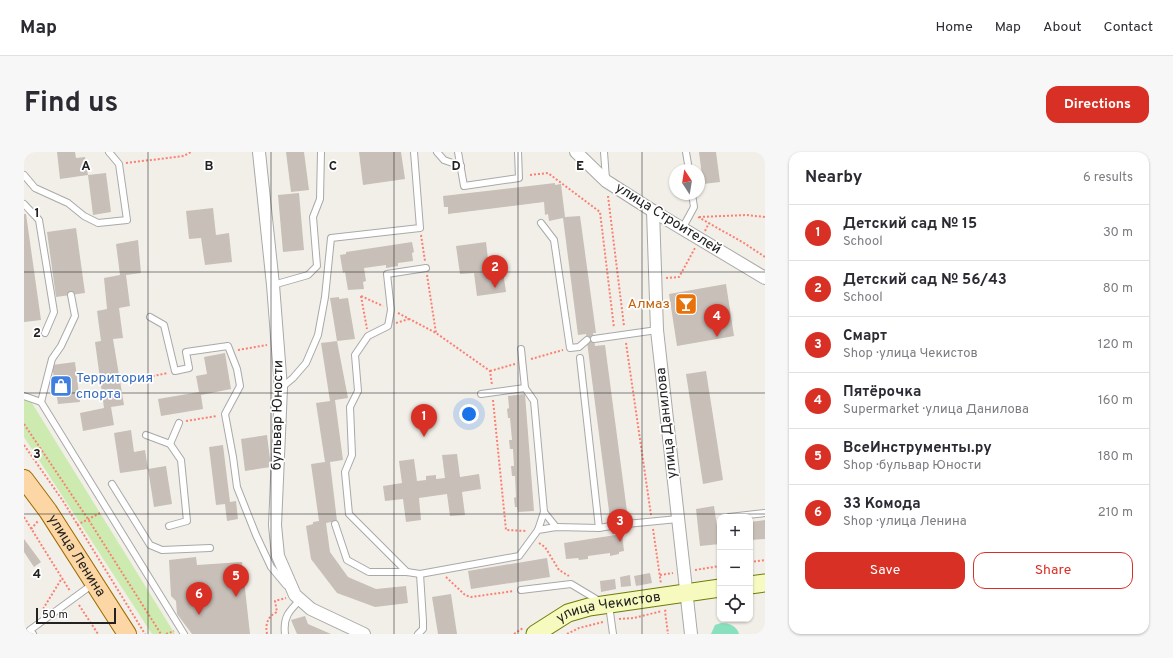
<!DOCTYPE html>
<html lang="en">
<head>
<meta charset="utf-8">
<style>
	:root { --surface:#fff; --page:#f7f7f7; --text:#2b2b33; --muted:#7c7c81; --line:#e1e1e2; --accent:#d93025 }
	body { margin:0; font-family:Overpass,sans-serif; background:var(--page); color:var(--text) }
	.controls { position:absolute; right:12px; bottom:12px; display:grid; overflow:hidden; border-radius:8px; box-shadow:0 1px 3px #0004 }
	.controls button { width:36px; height:36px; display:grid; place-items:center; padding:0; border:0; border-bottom:1px solid var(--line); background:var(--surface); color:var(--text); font:20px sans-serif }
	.compass { position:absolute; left:645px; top:12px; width:36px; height:36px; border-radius:50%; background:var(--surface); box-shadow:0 1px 3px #0004; rotate:348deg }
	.scale { position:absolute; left:12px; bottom:10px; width:80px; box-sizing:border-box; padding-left:4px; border:2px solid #222; border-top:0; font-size:11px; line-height:14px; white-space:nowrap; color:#222; -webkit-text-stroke:3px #fff; paint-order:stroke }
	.you { position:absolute; left:445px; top:262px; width:14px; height:14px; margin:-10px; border:3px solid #fff; border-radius:50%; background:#1a73e8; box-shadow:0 0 0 6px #1a73e833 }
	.badge { display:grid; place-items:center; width:26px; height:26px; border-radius:50%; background:var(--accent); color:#fff; font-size:13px; font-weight:700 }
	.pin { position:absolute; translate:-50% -33px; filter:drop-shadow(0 1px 2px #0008) }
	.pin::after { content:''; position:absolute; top:21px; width:14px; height:12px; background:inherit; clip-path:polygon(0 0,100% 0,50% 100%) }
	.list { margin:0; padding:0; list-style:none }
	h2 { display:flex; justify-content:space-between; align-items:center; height:52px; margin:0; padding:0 16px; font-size:17px }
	h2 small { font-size:13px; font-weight:400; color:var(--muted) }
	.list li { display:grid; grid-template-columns:26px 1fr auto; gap:12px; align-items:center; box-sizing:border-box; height:56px; padding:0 16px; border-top:1px solid var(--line) }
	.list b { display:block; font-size:15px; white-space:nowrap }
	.list p { margin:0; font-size:13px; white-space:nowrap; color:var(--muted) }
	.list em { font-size:13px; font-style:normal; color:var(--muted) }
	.actions { display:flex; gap:8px; padding:12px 16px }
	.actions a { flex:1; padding:9px 0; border:1px solid var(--accent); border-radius:12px; text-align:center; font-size:14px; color:var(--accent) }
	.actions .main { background:var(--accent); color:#fff }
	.icon { flex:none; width:22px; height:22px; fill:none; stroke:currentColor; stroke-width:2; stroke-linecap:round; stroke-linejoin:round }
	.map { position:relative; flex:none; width:741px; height:482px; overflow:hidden; border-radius:12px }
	header { display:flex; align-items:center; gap:24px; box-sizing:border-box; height:56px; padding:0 20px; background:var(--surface); border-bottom:1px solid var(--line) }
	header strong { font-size:19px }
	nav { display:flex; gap:22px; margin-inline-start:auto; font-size:14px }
	.intro { display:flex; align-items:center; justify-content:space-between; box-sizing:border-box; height:96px; padding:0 24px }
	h1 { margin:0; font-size:28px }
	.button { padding:10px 18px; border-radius:12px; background:var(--accent); color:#fff; font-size:14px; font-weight:700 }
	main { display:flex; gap:24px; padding:0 24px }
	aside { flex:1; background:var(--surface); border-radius:12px; box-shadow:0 1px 3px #0004 }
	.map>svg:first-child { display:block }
	.grass { fill:#cdebb0 }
	.pitch { fill:#88e0be }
	.building { fill:#c7bfb8 }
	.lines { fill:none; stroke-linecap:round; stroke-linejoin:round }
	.lane-casing { stroke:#a9a9a9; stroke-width:8 }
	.street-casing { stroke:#a9a9a9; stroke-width:14 }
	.secondary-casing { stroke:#707d05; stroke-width:19 }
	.primary-casing { stroke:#a06b00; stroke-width:20 }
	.path { stroke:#fa8072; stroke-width:2; stroke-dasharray:2 2; stroke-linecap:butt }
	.lane { stroke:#fff; stroke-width:6 }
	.street { stroke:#fff; stroke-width:12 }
	.secondary { stroke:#f7fabf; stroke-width:17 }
	.primary { stroke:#fcd6a4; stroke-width:18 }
	.grid { fill:none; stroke:#222; stroke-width:1; stroke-opacity:0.55 }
	.labels { text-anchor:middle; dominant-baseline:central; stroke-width:3.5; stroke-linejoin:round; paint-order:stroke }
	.street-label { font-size:14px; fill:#222; stroke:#fff }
	.food-label { font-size:14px; fill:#c56008; stroke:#fff; text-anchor:end }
	.shop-label { font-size:14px; fill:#366cbe; stroke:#fff; text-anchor:start }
	.grid-label { font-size:13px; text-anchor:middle; font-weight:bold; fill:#222; stroke:#fff; stroke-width:3.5; stroke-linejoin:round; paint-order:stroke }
</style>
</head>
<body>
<header>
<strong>Map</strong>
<nav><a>Home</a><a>Map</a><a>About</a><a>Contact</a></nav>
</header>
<div class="intro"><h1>Find us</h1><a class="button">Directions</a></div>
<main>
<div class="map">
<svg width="741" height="482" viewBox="0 0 741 482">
	<rect width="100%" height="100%" fill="#f2efe9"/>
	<polygon class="grass" points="3,243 151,482 128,482 0,285 0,245"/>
	<path class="pitch" d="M 697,471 C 705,471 713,474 715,482 L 687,482 L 691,473 Z"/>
	<g class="building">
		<polygon points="33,0 51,0 52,6 61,5 64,23 36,27"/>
		<polygon points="262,0 280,0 285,38 267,40"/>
		<polygon points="335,0 377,0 381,27 339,33"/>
		<polygon points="675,0 692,0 696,30 679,32"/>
		<polygon points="82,21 87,60 69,63 64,23"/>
		<polygon points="531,31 531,33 537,32 541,65 556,64 572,181 569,181 571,194 581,193 604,367 592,369 593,382 588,382 562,182 554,183 539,66 525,69 524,62 521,63 520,50 424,62 424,55 420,55 419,44"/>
		<polygon points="275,41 280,98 259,100 254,43"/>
		<polygon points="189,56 192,83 205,81 208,110 181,113 177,86 165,87 162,59"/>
		<polygon points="0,62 2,62 17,168 0,170"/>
		<polygon points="52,76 61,141 32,145 23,80"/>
		<polygon points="114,88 117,121 102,123 106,154 95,156 99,186 89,187 100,253 87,255 90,273 59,279 56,261 80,256 71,190 77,189 73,159 83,157 80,126 96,123 92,92"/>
		<polygon points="388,90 390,100 388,101 389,109 374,111 374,114 362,116 362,113 340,116 342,129 339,130 340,137 324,138 321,120 319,121 316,103 322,102 322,100"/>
		<polygon points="462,90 465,115 478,113 482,140 453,144 450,121 436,122 432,94"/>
		<polygon points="702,132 710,184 653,194 645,142"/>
		<polygon points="315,145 315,147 324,146 331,187 313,189 324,246 311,248 319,308 306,310 313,369 302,371 306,400 324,425 352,437 382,434 384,451 351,455 313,441 287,407 282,374 289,372 289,370 295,369 287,312 301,310 292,251 306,249 297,191 313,189 306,146"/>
		<polygon points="201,201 207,237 177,243 179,257 137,264 134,247 175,240 172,224 183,222 180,205"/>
		<polygon points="51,210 56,250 34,252 28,213"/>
		<polygon points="682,219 699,328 679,332 662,222"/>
		<polygon points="501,242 510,359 494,360 493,355 491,355 490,346 492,345 491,324 488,324 487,314 490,314 489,297 486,297 485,288 488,288 486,266 484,266 483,257 485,256 484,244"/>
		<polygon points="107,278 110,300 121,298 124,317 96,321 90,281"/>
		<polygon points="243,283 247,315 221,319 217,287"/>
		<polygon points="199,293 206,350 212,349 214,367 203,369 201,352 192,353 185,295"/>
		<polygon points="433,302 436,325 455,322 457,337 438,340 441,363 426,364 423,342 395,346 397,368 382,370 379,347 361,349 359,334 378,331 375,309 390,307 393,329 402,328 402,324 412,323 412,327 421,326 418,303"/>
		<polygon points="142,314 148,352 130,355 124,317"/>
		<polygon points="690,354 693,374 696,373 696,392 676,394 672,357"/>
		<polygon points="741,368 741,387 726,388 726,370"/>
		<polygon points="598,382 600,399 595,400 595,402 586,404 586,401 564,404 564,407 555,408 554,406 542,407 540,391"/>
		<polygon points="0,387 17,410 10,415 0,400"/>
		<polygon points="172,405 173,413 218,410 226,482 168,482 153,462 152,449 147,444 145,408"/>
		<polygon points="523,406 526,425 447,437 444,419"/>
		<polygon points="626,421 628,431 612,434 610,424"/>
		<polygon points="606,423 607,434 597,435 596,425"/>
		<polygon points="591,427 592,437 577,440 576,429"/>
		<polygon points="427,442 433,482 414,482 408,445"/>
		<polygon points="281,464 284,472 307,482 273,482 267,468"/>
	</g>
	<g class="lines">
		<g class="lane-casing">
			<g id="lane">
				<polyline points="413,0 420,8 437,14"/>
				<polyline points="434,0 440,34 495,26 494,0"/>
				<polyline points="580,0 582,27"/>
				<polyline points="662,0 665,18"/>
				<polyline points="0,23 11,36 44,51 60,64 74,71 103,68 95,12 85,0"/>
				<polyline points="0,52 15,68 30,160 21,181"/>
				<polyline points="517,71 530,88 546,196 555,195 563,188"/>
				<polyline points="658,77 670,55 668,42"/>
				<polyline points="249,133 284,123 293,114 289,65 296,47 297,0"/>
				<polyline points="126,165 140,173 151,219 165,216 162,200 204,194 213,217 216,234 201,262 209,305 213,335 232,383 247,415 262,433"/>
				<polyline points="570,187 633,178"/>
				<polyline points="497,197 501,236"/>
				<polyline points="556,206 575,376"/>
				<polyline points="257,236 269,226 282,211 294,183 301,145 307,86 396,76 390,0"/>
				<polyline points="457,242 501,236 510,249 520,360 514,378"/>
				<polyline points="0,244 17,250 160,482"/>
				<polyline points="17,250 28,207 37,194 51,164 47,143"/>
				<polyline points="122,283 146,292 155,271"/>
				<polyline points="88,332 126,393 138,398 186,396"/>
				<polyline points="520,360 532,375"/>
				<polyline points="705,365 741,361"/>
				<polyline points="311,372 323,408 345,420 383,420 396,422 495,404 514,378 532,375 575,376 587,374"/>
				<polyline points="592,373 654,367"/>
				<polyline points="145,374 163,369 157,308 146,292"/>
				<polyline points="383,420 325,362 321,320 328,303 326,255 334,239 331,203 344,184 364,174 367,158 363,122 402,116"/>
				<polyline points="497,438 547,432 572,447 575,450"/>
				<polyline points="585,453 589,482"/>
				<polyline points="9,482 6,478 69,432"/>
				<path d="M 261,482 C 259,465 265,459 276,448"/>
				<polyline points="394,482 399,477 399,469 396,422"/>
			</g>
		</g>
		<g class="street-casing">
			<g id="street">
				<polyline points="235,0 249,133 257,236 251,373 254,404 271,443 287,457 340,482"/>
				<polyline points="552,0 582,29 629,59 741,126"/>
				<polyline points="629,59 633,178 667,482"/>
			</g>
		</g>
		<g class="secondary-casing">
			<g id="secondary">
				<polyline points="726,433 741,431"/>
				<path id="s1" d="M 511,482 L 544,461 L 565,455 L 696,436"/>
			</g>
		</g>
		<g class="primary-casing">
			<g id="primary">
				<path id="s2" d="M 0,327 L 24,359 L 103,482"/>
			</g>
		</g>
		<g class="path">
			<polyline points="102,11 160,4 167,0"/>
			<polyline points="506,23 524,21 576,60 590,176"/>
			<polyline points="584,44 600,174"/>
			<polyline points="674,65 720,91 741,105"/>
			<polyline points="675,65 722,63 741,65"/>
			<polyline points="681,79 685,71"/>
			<polyline points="397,83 401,109"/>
			<polyline points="403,123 412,181"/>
			<polyline points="642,126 655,125 671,96"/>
			<polyline points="337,144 359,154"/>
			<polyline points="337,144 343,177"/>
			<polyline points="374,161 412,181 466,219 468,233"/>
			<polyline points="372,171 385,167"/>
			<polyline points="602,191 627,363"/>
			<polyline points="214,198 243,193"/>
			<polyline points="507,207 539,198"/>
			<polyline points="466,219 491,212"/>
			<polyline points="109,228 144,221"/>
			<polyline points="469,248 482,378 503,379"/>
			<polyline points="162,269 193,264"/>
			<polyline points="0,272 64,367 137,482"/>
			<polyline points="0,293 39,349 121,482"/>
			<polyline points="0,365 46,439"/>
			<polyline points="53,373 76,361"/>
			<polyline points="7,377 14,369"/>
			<polyline points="629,377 637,432"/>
			<polyline points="515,391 521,395 535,418 545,424"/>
			<polyline points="726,410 741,408"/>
			<polyline points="671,418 696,414"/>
			<polyline points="636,423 649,421"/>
			<polyline points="422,425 441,443 447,445 490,439"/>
			<polyline points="55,453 74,482"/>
			<polyline points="19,457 38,426"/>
			<polyline points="642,458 641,459 644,482"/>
			<polyline points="595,467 610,466 638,459"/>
			<polyline points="142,482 150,479"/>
			<path d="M 243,482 C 241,472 244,464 253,460 L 251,449 L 262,446"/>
			<polyline points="490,482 499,476"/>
			<polyline points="543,482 555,476 579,470"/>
		</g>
		<use href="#lane" class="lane"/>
		<use href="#street" class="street"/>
		<use href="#secondary" class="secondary"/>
		<use href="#primary" class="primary"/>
	</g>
	<path class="grid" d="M 124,0 L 124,482M 247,0 L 247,482M 370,0 L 370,482M 494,0 L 494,482M 618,0 L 618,482M 0,120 L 741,120M 0,241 L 741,241M 0,362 L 741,362"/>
	<defs>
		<g id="bar-square" transform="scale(1.15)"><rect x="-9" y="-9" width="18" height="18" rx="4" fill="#e8710a" stroke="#fff"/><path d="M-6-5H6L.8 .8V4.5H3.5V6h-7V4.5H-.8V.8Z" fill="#fff"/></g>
		<g id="shop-square" transform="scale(1.15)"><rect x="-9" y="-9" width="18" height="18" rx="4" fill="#3f7fe0" stroke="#fff"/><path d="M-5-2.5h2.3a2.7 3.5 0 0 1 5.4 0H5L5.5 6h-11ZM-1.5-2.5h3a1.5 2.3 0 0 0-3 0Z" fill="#fff"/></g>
	</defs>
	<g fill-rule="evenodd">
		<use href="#bar-square" x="662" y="152"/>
		<use href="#shop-square" x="37" y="234"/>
	</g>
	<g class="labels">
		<g class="street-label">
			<text transform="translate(644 67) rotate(32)">улица Строителей</text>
			<text transform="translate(254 263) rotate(-89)">бульвар Юности</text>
			<text transform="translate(643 271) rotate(-96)">улица Данилова</text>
			<text stroke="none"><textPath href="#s2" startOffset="93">улица Ленина</textPath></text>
			<text stroke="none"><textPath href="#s1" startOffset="80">улица Чекистов</textPath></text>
		</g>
		<g class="food-label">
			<text x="646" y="152">Алмаз</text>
		</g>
		<g class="shop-label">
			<text x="52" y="226">Территория<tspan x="52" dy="16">спорта</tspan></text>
		</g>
	</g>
	<g class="grid-label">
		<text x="62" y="18">A</text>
		<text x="185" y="18">B</text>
		<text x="309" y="18">C</text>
		<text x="432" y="18">D</text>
		<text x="556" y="18">E</text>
		<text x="13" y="65">1</text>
		<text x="13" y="185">2</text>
		<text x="13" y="306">3</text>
		<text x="13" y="426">4</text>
	</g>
</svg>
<div class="controls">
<button>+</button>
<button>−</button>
<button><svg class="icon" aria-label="locate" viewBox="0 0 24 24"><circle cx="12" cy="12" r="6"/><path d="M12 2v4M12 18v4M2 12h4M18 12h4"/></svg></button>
</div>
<svg class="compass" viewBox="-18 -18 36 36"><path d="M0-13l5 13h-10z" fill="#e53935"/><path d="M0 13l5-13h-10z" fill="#7c7c81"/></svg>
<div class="scale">50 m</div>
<div class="you"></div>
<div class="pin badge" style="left:400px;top:285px">1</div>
<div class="pin badge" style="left:471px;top:136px">2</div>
<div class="pin badge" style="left:596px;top:390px">3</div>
<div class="pin badge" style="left:693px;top:185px">4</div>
<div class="pin badge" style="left:212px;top:445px">5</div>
<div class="pin badge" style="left:175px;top:463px">6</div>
</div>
<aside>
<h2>Nearby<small>6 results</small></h2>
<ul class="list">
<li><span class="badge">1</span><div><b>Детский сад № 15</b><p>School</p></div><em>30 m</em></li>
<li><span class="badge">2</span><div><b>Детский сад № 56/43</b><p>School</p></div><em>80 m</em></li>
<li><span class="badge">3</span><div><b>Смарт</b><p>Shop · улица Чекистов</p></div><em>120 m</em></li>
<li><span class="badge">4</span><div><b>Пятёрочка</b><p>Supermarket · улица Данилова</p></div><em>160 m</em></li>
<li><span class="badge">5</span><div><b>ВсеИнструменты.ру</b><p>Shop · бульвар Юности</p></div><em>180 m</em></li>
<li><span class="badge">6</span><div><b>33 Комода</b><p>Shop · улица Ленина</p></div><em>210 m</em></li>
</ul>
<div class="actions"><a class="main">Save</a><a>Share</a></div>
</aside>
</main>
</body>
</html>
